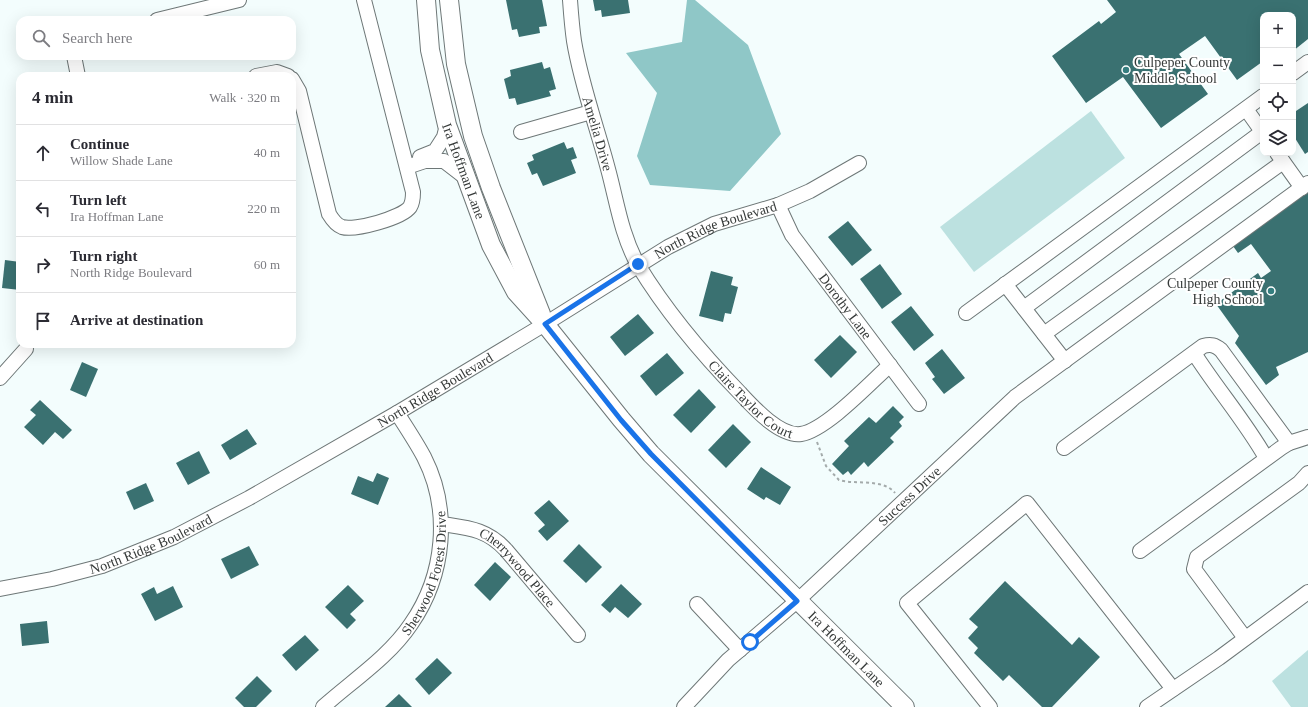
<!DOCTYPE html>
<html lang="en">
<head>
<meta charset="utf-8">
<style>
	:root { --surface:#fff; --page:#f7f7f7; --text:#2b2b33; --muted:#7c7c81; --line:#e1e1e2 }
	body { margin:0; font-family:"Times New Roman",serif; background:var(--page); color:var(--text) }
	.controls { position:absolute; right:12px; top:12px; display:grid; overflow:hidden; border-radius:8px; box-shadow:0 4px 16px #0002 }
	.controls button { width:36px; height:36px; display:grid; place-items:center; padding:0; border:0; border-bottom:1px solid var(--line); background:var(--surface); color:var(--text); font:20px sans-serif }
	.stop { position:absolute; width:12px; height:12px; margin:-9px; border:3px solid #1a73e8; border-radius:50%; background:#fff }
	.stop.end { background:#1a73e8; border-color:#fff; box-shadow:0 1px 4px #0008 }
	.list { margin:0; padding:0; list-style:none }
	h2 { display:flex; justify-content:space-between; align-items:center; height:52px; margin:0; padding:0 16px; font-size:17px }
	h2 small { font-size:13px; font-weight:400; color:var(--muted) }
	.list li { display:grid; grid-template-columns:26px 1fr auto; gap:12px; align-items:center; box-sizing:border-box; height:56px; padding:0 16px; border-top:1px solid var(--line) }
	.list b { display:block; font-size:15px; white-space:nowrap }
	.list p { margin:0; font-size:13px; white-space:nowrap; color:var(--muted) }
	.list em { font-size:13px; font-style:normal; color:var(--muted) }
	.icon { flex:none; width:22px; height:22px; fill:none; stroke:currentColor; stroke-width:2; stroke-linecap:round; stroke-linejoin:round }
	.map { position:relative; flex:none; width:1308px; height:707px; overflow:hidden }
	.search { position:absolute; background:var(--surface); box-shadow:0 4px 16px #0002; left:16px; top:16px; width:280px; height:44px; display:flex; align-items:center; gap:10px; box-sizing:border-box; padding:0 14px; border-radius:12px; color:var(--muted); font-size:15px }
	.panel { position:absolute; background:var(--surface); box-shadow:0 4px 16px #0002; left:16px; top:72px; width:280px; height:276px; border-radius:12px }
	.map>svg:first-child { display:block }
	.green { fill:#bce1e0 }
	.water { fill:#8fc7c7 }
	.building { fill:#3a7171 }
	.lines { fill:none; stroke-linecap:round; stroke-linejoin:round }
	.minor-casing { stroke:#6e7777; stroke-width:16 }
	.major-casing { stroke:#6e7777; stroke-width:20 }
	.path { stroke:#a4abab; stroke-width:2; stroke-dasharray:3 3; stroke-linecap:butt }
	.minor { stroke:#fff; stroke-width:14 }
	.major { stroke:#fff; stroke-width:18 }
	.route { stroke:#1a73e8; stroke-width:5 }
	.poi-dot { fill:#357e7f; stroke:#fff; stroke-width:1.5 }
	.labels { text-anchor:middle; dominant-baseline:central; stroke-width:4; stroke-linejoin:round; paint-order:stroke }
	.poi-label { font-size:14px; fill:#363a39; stroke:#fff; text-anchor:start }
	.street-label { font-size:14px; fill:#363a39; stroke:#fff }
</style>
</head>
<body>
<div class="map">
<svg width="1308" height="707" viewBox="0 0 1308 707">
	<rect width="100%" height="100%" fill="#f3fdfd"/>
	<g class="green">
		<polygon points="1091,111 1125,158 974,272 940,227"/>
		<polygon points="1308,650 1308,707 1291,707 1272,681"/>
	</g>
	<polygon class="water" points="687,0 695,0 748,45 781,134 730,191 650,185 637,156 657,93 626,53 682,42"/>
	<g class="building">
		<polygon points="506,0 542,0 547,26 539,27 540,33 519,37 517,29 512,30"/>
		<polygon points="593,0 628,0 630,13 602,17 601,10 595,11"/>
		<polygon points="1107,0 1308,0 1308,39 1293,51 1293,15 1263,15 1263,63 1262,62 1237,80 1205,36 1179,54 1208,94 1161,128 1123,77 1086,103 1052,56 1099,21 1101,24 1116,12"/>
		<polygon points="542,62 544,69 550,67 556,89 549,91 551,96 517,105 515,98 509,99 504,79 511,76 510,70"/>
		<polygon points="1308,103 1308,152 1305,154 1293,135 1293,113"/>
		<polygon points="564,142 567,149 573,147 577,158 571,160 576,173 543,186 537,173 532,175 527,163 534,160 532,155"/>
		<polygon points="1308,190 1308,352 1276,367 1279,375 1266,385 1235,343 1239,336 1216,304 1258,273 1261,278 1271,271 1251,244 1238,253 1233,246"/>
		<polygon points="848,221 872,250 852,266 828,237"/>
		<polygon points="5,260 20,262 20,290 2,288"/>
		<polygon points="880,264 902,294 882,309 860,279"/>
		<polygon points="711,271 733,277 731,285 738,287 731,314 725,313 723,322 699,316"/>
		<polygon points="911,306 934,335 914,351 891,322"/>
		<polygon points="638,314 654,333 625,356 610,337"/>
		<polygon points="840,335 857,352 831,378 814,360"/>
		<polygon points="942,349 965,378 944,394 932,379 935,377 925,363"/>
		<polygon points="667,353 684,373 656,396 640,376"/>
		<polygon points="82,362 98,369 86,397 70,390"/>
		<polygon points="699,389 716,407 691,433 673,415"/>
		<polygon points="40,400 72,430 63,439 55,432 43,445 24,427 36,415 30,410"/>
		<polygon points="893,406 904,417 899,422 902,426 890,438 894,442 868,467 864,462 851,475 848,471 843,475 832,464 849,446 844,441 869,417 876,423"/>
		<polygon points="733,424 751,442 726,468 708,450"/>
		<polygon points="247,429 257,444 230,460 221,445"/>
		<polygon points="199,451 210,473 188,485 176,463"/>
		<polygon points="761,467 791,487 780,505 766,497 764,500 747,489"/>
		<polygon points="377,473 389,478 378,505 351,494 358,476 373,482"/>
		<polygon points="146,483 154,501 134,510 126,492"/>
		<polygon points="549,500 569,521 547,541 538,531 545,525 534,513"/>
		<polygon points="579,544 602,567 586,583 563,561"/>
		<polygon points="249,546 259,565 231,579 221,559"/>
		<polygon points="495,562 511,577 490,601 474,585"/>
		<polygon points="1005,581 1072,645 1079,637 1100,657 1052,707 1042,707 1009,675 1003,681 974,653 978,648 968,638 978,627 969,619"/>
		<polygon points="621,584 642,604 628,618 615,607 610,613 601,605"/>
		<polygon points="348,585 364,601 350,614 356,620 347,629 325,607"/>
		<polygon points="173,586 183,607 155,621 141,594 154,587 157,594"/>
		<polygon points="47,621 49,643 22,646 20,624"/>
		<polygon points="305,635 319,650 296,671 282,655"/>
		<polygon points="437,658 452,673 429,695 415,679"/>
		<polygon points="257,676 272,691 256,707 244,707 235,698"/>
		<polygon points="399,694 412,707 385,707"/>
	</g>
	<g class="lines">
		<g class="minor-casing">
			<g id="minor">
				<path id="s1" d="M 570,0 C 571,14 572,27 574,41 C 581,84 597,127 608,169 C 617,202 621,234 638,265 C 666,311 702,354 740,393 C 753,407 780,437 801,434 C 826,430 870,383 890,365"/>
				<polyline points="157,20 239,0"/>
				<polyline points="74,56 78,76"/>
				<polyline points="1293,73 1308,62"/>
				<polyline points="256,76 277,72 288,76"/>
				<path d="M 292,79 L 299,91 L 329,214 C 332,219 336,225 342,227 C 355,231 402,218 410,207 C 413,202 413,197 413,192 L 364,0"/>
				<polyline points="1246,109 1263,133"/>
				<polyline points="521,132 591,112"/>
				<polyline points="1277,153 1302,188"/>
				<polyline points="420,157 435,151 444,137 447,125"/>
				<polyline points="407,167 425,161 444,161 466,178"/>
				<path id="s2" d="M 778,205 L 792,235 L 919,404"/>
				<polyline points="1005,284 1065,361"/>
				<polyline points="1024,308 1262,132"/>
				<polyline points="966,313 1263,96"/>
				<polyline points="1044,334 1283,162"/>
				<path d="M 1194,353 C 1217,389 1245,421 1266,458"/>
				<polyline points="0,378 26,349"/>
				<path d="M 1064,448 L 1203,346 C 1211,344 1215,345 1221,350 L 1289,443"/>
				<path id="s3" d="M 442,524 C 468,528 487,529 506,550 L 578,635"/>
				<polyline points="1140,551 1281,448 1289,443 1308,437"/>
				<path id="s4" d="M 0,589 L 52,579 L 102,566 L 174,537 L 249,498 L 397,413 L 545,324 L 668,247 L 714,224 L 778,205 L 810,191 L 859,163"/>
				<polyline points="697,604 740,650"/>
				<polyline points="1245,638 1194,569 1197,557 1299,483 1308,473"/>
				<path id="s5" d="M 323,707 C 352,681 389,657 411,624 C 445,575 451,510 424,457 C 416,442 406,427 397,413"/>
				<path id="s6" d="M 684,707 L 728,660 L 797,601 L 1015,397 L 1308,183"/>
				<polyline points="990,707 907,603 1027,503 1173,689"/>
				<polyline points="1147,707 1219,658 1308,592"/>
			</g>
		</g>
		<g class="major-casing">
			<g id="major">
				<path id="s7" d="M 426,0 L 430,50 L 447,125 L 491,245 L 516,292 L 545,324 L 621,419 L 651,454 L 905,707"/>
				<polyline points="449,0 456,64 473,136 491,188 541,314"/>
			</g>
		</g>
		<path class="path" d="M 817,442 L 826,466 L 839,480 C 855,485 883,478 895,493"/>
		<use href="#minor" class="minor"/>
		<use href="#major" class="major"/>
	</g>
	<g class="lines">
		<polyline class="route" points="638,264 545,324 621,420 651,454 797,601 750,642"/>
	</g>
	<g class="poi-dot">
		<circle cx="1126" cy="70" r="4"/>
		<circle cx="1271" cy="291" r="4"/>
	</g>
	<g class="labels">
		<g class="poi-label">
			<text x="1134" y="62">Culpeper County<tspan x="1134" dy="16">Middle School</tspan></text>
			<text x="1263" y="283" text-anchor="end">Culpeper County<tspan x="1263" dy="16">High School</tspan></text>
		</g>
		<g class="street-label">
			<text stroke="none"><textPath href="#s1" startOffset="137">Amelia Drive</textPath></text>
			<text stroke="none"><textPath href="#s7" startOffset="176">Ira Hoffman Lane</textPath></text>
			<text stroke="none"><textPath href="#s4" startOffset="806">North Ridge Boulevard</textPath></text>
			<text stroke="none"><textPath href="#s2" startOffset="122">Dorothy Lane</textPath></text>
			<text stroke="none"><textPath href="#s4" startOffset="482">North Ridge Boulevard</textPath></text>
			<text stroke="none"><textPath href="#s1" startOffset="451">Claire Taylor Court</textPath></text>
			<text stroke="none"><textPath href="#s6" startOffset="309">Success Drive</textPath></text>
			<text stroke="none"><textPath href="#s4" startOffset="158">North Ridge Boulevard</textPath></text>
			<text stroke="none"><textPath href="#s3" startOffset="91">Cherrywood Place</textPath></text>
			<text stroke="none"><textPath href="#s5" startOffset="175">Sherwood Forest Drive</textPath></text>
			<text stroke="none"><textPath href="#s7" startOffset="795">Ira Hoffman Lane</textPath></text>
		</g>
	</g>
</svg>
<div class="controls">
<button>+</button>
<button>−</button>
<button><svg class="icon" aria-label="locate" viewBox="0 0 24 24"><circle cx="12" cy="12" r="6"/><path d="M12 2v4M12 18v4M2 12h4M18 12h4"/></svg></button>
<button><svg class="icon" aria-label="layers" viewBox="0 0 24 24"><path d="M12 4l9 5-9 5-9-5zM3 14l9 5 9-5"/></svg></button>
</div>
<div class="stop" style="left:750px;top:642px"></div>
<div class="stop end" style="left:638px;top:264px"></div>
<div class="search"><svg class="icon" aria-label="search" viewBox="0 0 24 24"><circle cx="10" cy="10" r="6"/><path d="M15 15l6 6"/></svg>Search here</div>
<section class="panel">
<h2>4 min<small>Walk · 320 m</small></h2>
<ul class="list">
<li><svg class="icon" aria-label="ahead" viewBox="0 0 24 24"><path d="M12 20V5M6 11l6-6 6 6"/></svg><div><b>Continue</b><p>Willow Shade Lane</p></div><em>40 m</em></li>
<li><svg class="icon" aria-label="left" viewBox="0 0 24 24"><path d="M17 20v-9H6M10 6l-5 5 5 5"/></svg><div><b>Turn left</b><p>Ira Hoffman Lane</p></div><em>220 m</em></li>
<li><svg class="icon" aria-label="right" viewBox="0 0 24 24"><path d="M7 20v-9h11M14 6l5 5-5 5"/></svg><div><b>Turn right</b><p>North Ridge Boulevard</p></div><em>60 m</em></li>
<li><svg class="icon" aria-label="arrive" viewBox="0 0 24 24"><path d="M6 21V4h12l-3 4 3 4H6"/></svg><div><b>Arrive at destination</b></div></li>
</ul>
</section>
</div>
</body>
</html>
